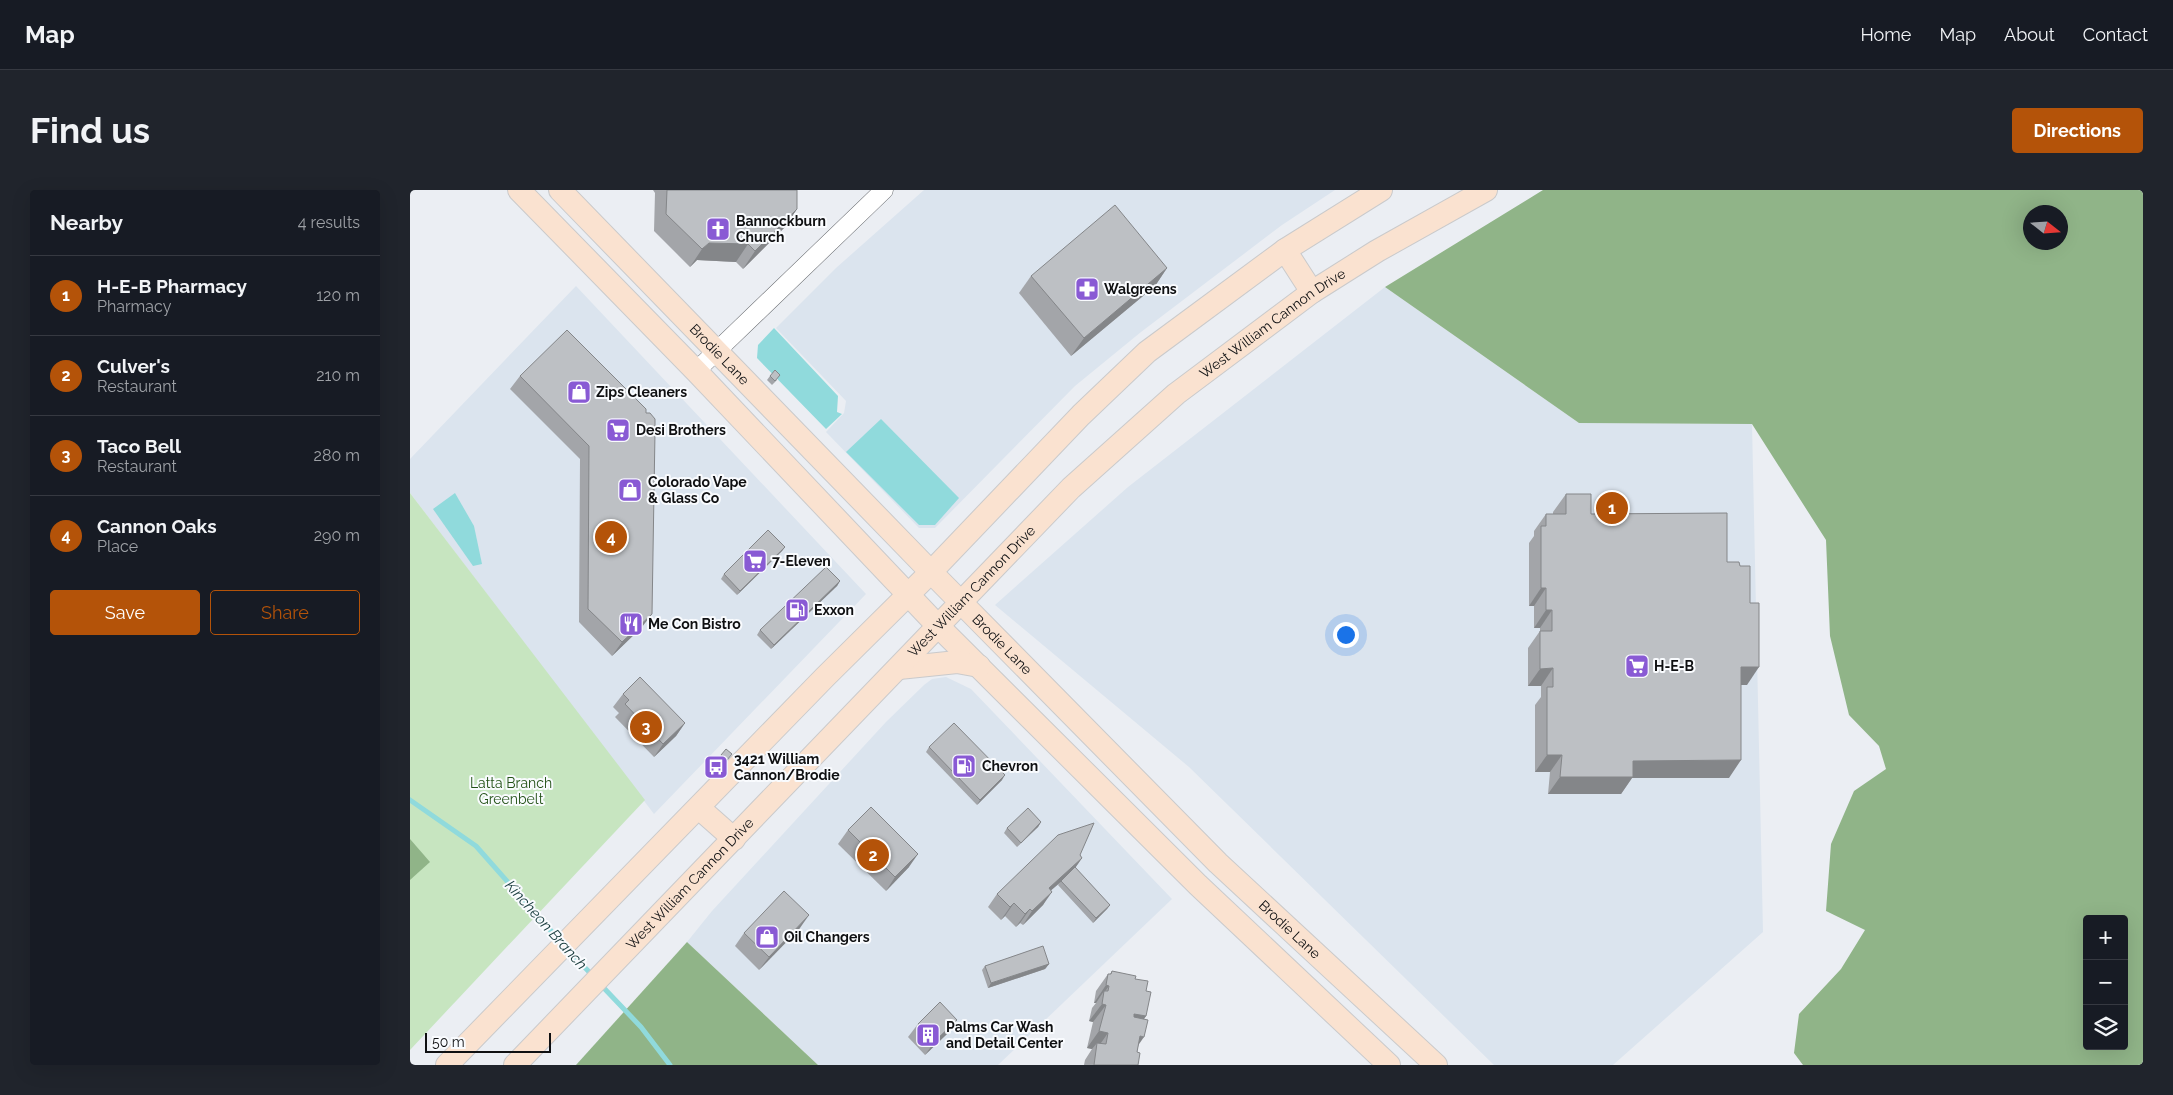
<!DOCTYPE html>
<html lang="en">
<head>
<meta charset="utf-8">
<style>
	:root { --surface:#171b24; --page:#20242c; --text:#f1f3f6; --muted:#9ea1a6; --line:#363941; --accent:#b45309 }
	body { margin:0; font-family:Raleway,sans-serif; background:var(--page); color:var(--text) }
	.controls { position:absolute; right:15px; bottom:15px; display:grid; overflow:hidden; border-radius:5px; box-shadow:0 5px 20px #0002 }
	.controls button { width:45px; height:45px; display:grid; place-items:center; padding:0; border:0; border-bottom:1px solid var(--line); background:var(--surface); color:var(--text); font:25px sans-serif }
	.compass { position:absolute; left:1613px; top:15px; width:45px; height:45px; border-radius:50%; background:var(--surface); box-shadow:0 5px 20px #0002; rotate:107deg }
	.scale { position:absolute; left:15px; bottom:12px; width:126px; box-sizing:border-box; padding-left:5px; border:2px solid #0f1012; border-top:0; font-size:14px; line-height:18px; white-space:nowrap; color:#0f1012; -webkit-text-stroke:4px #f9fbfe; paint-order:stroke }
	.you { position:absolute; left:935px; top:444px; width:18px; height:18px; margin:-12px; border:4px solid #fff; border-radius:50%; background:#1a73e8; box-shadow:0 0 0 8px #1a73e833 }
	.badge { display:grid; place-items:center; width:32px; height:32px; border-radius:50%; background:var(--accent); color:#fff; font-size:16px; font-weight:700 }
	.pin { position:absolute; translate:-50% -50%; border:2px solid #fff; box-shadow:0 1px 5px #0006 }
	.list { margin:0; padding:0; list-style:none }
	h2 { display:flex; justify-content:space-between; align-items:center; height:65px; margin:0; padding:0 20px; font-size:21px }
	h2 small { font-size:16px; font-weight:400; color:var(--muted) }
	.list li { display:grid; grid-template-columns:32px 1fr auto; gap:15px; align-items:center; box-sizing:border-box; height:80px; padding:0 20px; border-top:1px solid var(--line) }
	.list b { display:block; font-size:19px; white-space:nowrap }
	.list p { margin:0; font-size:16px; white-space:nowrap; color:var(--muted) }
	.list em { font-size:16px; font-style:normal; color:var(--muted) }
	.actions { display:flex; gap:10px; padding:15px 20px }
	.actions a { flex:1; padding:11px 0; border:1px solid var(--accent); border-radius:5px; text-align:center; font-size:18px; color:var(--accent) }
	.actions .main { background:var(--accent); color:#fff }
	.icon { flex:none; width:28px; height:28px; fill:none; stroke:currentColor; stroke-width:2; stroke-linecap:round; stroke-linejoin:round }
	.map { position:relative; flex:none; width:1733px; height:875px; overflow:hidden; border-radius:5px }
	header { display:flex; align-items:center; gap:30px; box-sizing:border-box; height:70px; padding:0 25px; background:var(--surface); border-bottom:1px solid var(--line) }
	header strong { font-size:24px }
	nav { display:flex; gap:28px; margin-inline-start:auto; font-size:18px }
	.intro { display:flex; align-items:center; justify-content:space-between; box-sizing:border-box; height:120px; padding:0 30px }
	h1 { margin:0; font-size:35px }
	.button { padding:12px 22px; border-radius:5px; background:var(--accent); color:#fff; font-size:18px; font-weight:700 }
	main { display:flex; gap:30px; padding:0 30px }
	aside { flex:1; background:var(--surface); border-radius:5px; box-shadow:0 5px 20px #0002 }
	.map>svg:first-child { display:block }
	.built { fill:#dbe4ee }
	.green { fill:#c7e5c0 }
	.forest { fill:#90b488; fill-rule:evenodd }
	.water { fill:#90dadc }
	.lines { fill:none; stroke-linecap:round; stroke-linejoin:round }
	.stream { stroke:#90dadc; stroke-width:5 }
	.minor-casing { stroke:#66696d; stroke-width:19 }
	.major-casing { stroke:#cacacb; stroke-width:24 }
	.minor { stroke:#fff; stroke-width:18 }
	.major { stroke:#fae2d0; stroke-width:22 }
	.wall { fill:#a3a5a9 }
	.shaded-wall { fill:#848689 }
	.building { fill:#bdc0c4; stroke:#848689 }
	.labels { text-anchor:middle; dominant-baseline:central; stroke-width:4; stroke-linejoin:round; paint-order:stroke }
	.poi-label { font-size:14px; font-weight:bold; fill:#0f1012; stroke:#f9fbfe; text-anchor:start }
	.street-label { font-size:14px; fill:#0f1012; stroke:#f9fbfe }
	.park-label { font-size:14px; fill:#225116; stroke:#f9fbfe }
	.water-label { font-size:15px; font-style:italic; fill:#173b3c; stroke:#f9fbfe }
</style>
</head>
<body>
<header>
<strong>Map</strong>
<nav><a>Home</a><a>Map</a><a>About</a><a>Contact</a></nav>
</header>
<div class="intro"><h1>Find us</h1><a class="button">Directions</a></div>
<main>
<aside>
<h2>Nearby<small>4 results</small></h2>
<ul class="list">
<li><span class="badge">1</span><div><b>H-E-B Pharmacy</b><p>Pharmacy</p></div><em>120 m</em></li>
<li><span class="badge">2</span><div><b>Culver's</b><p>Restaurant</p></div><em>210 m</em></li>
<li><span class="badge">3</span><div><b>Taco Bell</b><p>Restaurant</p></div><em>280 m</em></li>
<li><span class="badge">4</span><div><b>Cannon Oaks</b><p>Place</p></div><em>290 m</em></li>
</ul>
<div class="actions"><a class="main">Save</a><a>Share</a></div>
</aside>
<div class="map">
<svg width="1733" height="875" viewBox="0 0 1733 875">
	<rect width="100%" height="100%" fill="#ebeef3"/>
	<g class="built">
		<polygon points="514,0 925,0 872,35 731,142 665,196 525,338 509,338 416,242 434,223 436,211 366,138 426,78"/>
		<polygon points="166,96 456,404 244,624 0,303 0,269"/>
		<polygon points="975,97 1169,233 1342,234 1353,742 1203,875 1084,875 779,577 585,415 718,297"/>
		<polygon points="536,487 561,499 762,709 588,875 408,875 277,752 302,721 476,532 514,495 522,489"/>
	</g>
	<polygon class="green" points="0,303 235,610 0,860"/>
	<g class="forest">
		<path d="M 1133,0 L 1733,0 L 1733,875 L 1393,875 L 1384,863 L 1389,824 L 1431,779 L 1455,740 L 1416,721 L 1421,654 L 1444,601 L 1476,579 L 1469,556 L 1439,525 L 1420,446 L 1416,350 L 1342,234 L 1169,233 L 975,97 ZM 1620,22 L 1650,22 L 1650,52 L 1620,52 ZM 1677,729 L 1714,729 L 1714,856 L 1677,856 Z"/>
		<polygon points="0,649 20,672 0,690"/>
		<polygon points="277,752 408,875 166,875"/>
	</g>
	<g class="water">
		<polygon points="364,138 428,206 427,222 432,224 416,239 347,168 348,155"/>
		<polygon points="471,229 549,308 525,335 509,335 436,262"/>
		<polygon points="45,303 64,336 72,374 63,376 23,319"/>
	</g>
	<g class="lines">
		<g class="stream">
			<polyline points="0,610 66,656 150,751"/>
			<polyline points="157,759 184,787"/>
			<polyline points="191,795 231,837 260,875"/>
		</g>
		<g class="minor-casing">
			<polyline id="minor" points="286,181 474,0"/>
		</g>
		<g class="major-casing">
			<g id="major">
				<polyline points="109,0 286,181 527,435 788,695 979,875"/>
				<path id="s1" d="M 150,0 L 521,382 L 808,673 L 1026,875"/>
				<polyline points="875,60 902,102"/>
				<polyline points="489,478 547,472 569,476"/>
				<polyline points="289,618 324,649"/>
				<polyline points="37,875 415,487 521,382 671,225 737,162 875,60 971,0"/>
				<path id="s2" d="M 105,875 L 661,298 L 766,204 L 902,102 L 967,61 L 1076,0"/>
			</g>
		</g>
		<use href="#minor" class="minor"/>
		<use href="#major" class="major"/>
	</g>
	<g class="wall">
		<polygon points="243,0 387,0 387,19 375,37 333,79 326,72 287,70 280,77 244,41 245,3"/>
		<polygon points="757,78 745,96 661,166 609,103 621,86"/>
		<polygon points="110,186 236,223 243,239 232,437 202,466 169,432 170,269 100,199"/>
		<polygon points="360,186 367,190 362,195 357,190"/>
		<polygon points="1156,304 1181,324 1317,372 1337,495 1331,495 1319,588 1222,588 1211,604 1138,604 1140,582 1125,582 1125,515 1131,507 1131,496 1118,496 1118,458 1130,441 1130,438 1124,438 1124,416 1119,416 1119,353 1124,346 1124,341 1136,324 1143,324 1143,322"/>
		<polygon points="375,357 372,361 327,405 311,389 314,384"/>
		<polygon points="430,391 427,396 361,459 347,445 350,440"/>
		<polygon points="213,504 275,533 266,546 244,567 205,527 209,523 203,517"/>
		<polygon points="519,557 592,590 567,615 516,562"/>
		<polygon points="322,564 313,574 308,569 311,565"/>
		<polygon points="631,632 628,637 607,657 594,643 597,638"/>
		<polygon points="438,640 499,677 476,701 428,654"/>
		<polygon points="670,665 672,668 665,678 700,715 697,719 683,733 648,695 650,693 641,700 633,715 613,735 610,733 606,737 595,726 591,730 578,717 587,704"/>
		<polygon points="390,738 349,780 325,756 334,743"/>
		<polygon points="639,774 635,779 578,798 572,780 575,776"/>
		<polygon points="702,781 725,789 736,801 736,826 734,829 727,862 728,875 674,875 675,870 682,859 677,858 683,832 679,831 682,818 686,813 684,813 686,801 698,784 700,784"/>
		<polygon points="508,834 538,843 515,865 498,847"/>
	</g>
	<g class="shaded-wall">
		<polygon points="387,19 375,37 333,79 345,61"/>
		<polygon points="299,53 338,54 326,72 287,70 280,77 292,59"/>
		<polygon points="757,78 745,96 661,166 674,148"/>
		<polygon points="375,357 372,361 327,405 330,401"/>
		<polygon points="430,391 427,396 361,459 364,455"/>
		<polygon points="1131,398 1136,398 1124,416 1119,416"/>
		<polygon points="1136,420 1142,420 1130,438 1124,438"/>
		<polygon points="242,424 232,437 202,466 212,452"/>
		<polygon points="1331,477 1349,477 1337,495 1319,495"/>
		<polygon points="1143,478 1131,496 1118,496 1130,479"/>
		<polygon points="275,533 266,546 244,567 253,554"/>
		<polygon points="1137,565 1152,565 1140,582 1125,582"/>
		<polygon points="1331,570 1319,588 1222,588 1211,604 1138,604 1150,587 1223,571"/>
		<polygon points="595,585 592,590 567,615 570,610"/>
		<polygon points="631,632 628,637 607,657 611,653"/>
		<polygon points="508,664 499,677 476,701 485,687"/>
		<polygon points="672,668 663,681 629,711 639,698"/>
		<polygon points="642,702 633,715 613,735 622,721"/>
		<polygon points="604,713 595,726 591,730 600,717"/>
		<polygon points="700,715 697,719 683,733 686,728"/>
		<polygon points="620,719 610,733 606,737 615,724"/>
		<polygon points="399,725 390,738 349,780 359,767"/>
		<polygon points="639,774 635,779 578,798 581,793"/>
		<polygon points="696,795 699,796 693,804 694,801 686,813 684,813"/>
		<polygon points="692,814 696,815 683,832 679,831"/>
		<polygon points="724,824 736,826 724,843"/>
		<polygon points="547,830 538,843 515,865 525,851"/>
		<polygon points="689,841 698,843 686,860 687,853 682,859 677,858"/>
		<polygon points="730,846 734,847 722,864"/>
	</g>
	<g class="building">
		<polygon points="257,0 387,0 387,19 345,61 338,54 299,53 292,59 256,24"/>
		<polygon points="705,15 757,78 674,148 621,86"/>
		<polygon points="157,140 236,219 236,223 240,223 245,229 245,236 242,237 245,242 242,424 212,452 178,419 179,256 110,186"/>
		<polygon points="365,180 370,185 365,191 360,186"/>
		<polygon points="1156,304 1181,304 1181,324 1317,323 1317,372 1329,372 1330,376 1340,376 1340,413 1349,413 1349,477 1331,477 1331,570 1223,571 1223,587 1150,587 1152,565 1137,565 1137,497 1143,497 1143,478 1130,479 1130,441 1142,441 1142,420 1136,420 1136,398 1131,398 1131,336 1136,336 1136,324 1156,324"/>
		<polygon points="358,340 375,357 330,401 314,384"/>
		<polygon points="416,377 430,391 364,455 350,440"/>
		<polygon points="230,487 275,533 253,554 215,514 219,510 213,504"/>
		<polygon points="544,533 595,585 570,610 519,557"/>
		<polygon points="316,559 322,564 317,570 311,565"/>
		<polygon points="461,617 508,664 485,687 438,640"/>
		<polygon points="618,618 631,632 611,653 597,638"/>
		<polygon points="684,633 670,665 672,668 639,698 642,702 622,721 620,719 615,724 604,713 600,717 587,704 648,645"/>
		<polygon points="665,677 700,715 686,728 651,691"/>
		<polygon points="374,701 399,725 359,767 334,743"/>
		<polygon points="633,756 639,774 581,793 575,776"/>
		<polygon points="702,781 726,786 725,789 738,791 736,801 741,802 736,826 724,824 724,827 738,830 734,847 730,846 727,862 730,863 728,875 684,875 687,853 696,854 698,843 689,841 696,815 692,814 694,801 698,801 699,796 696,795 698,784 701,784"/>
		<polygon points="530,812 547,830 525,851 508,834"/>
	</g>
	<defs>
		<g id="church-square" transform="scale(1.25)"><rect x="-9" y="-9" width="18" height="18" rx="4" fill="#895ad4" stroke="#f9fbfe"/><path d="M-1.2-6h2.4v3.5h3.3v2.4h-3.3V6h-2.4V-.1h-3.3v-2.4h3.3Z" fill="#fff"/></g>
		<g id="pharmacy-square" transform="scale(1.25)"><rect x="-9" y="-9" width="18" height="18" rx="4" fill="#895ad4" stroke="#f9fbfe"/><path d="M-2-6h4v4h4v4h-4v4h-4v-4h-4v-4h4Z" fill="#fff"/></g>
		<g id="shop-square" transform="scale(1.25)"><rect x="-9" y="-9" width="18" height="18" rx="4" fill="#895ad4" stroke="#f9fbfe"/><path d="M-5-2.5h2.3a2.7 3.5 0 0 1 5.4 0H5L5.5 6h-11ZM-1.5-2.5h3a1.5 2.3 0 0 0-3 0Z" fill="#fff"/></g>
		<g id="supermarket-square" transform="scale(1.25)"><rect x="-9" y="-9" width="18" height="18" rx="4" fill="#895ad4" stroke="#f9fbfe"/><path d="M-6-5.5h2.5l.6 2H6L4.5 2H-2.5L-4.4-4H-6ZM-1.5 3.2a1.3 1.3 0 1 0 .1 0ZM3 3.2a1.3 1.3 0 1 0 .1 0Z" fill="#fff"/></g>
		<g id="fuel-square" transform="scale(1.25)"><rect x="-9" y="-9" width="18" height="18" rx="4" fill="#895ad4" stroke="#f9fbfe"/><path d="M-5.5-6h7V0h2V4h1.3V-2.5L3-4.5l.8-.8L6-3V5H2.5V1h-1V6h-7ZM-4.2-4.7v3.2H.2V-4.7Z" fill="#fff"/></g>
		<g id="restaurant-square" transform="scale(1.25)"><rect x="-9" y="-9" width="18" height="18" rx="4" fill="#895ad4" stroke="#f9fbfe"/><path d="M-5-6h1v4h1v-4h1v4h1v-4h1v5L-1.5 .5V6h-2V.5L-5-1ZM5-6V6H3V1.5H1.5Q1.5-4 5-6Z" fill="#fff"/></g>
		<g id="bus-square" transform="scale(1.25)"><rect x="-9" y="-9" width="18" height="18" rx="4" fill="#895ad4" stroke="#f9fbfe"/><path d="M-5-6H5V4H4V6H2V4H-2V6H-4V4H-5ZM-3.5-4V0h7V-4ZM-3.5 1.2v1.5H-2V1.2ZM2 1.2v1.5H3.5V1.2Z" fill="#fff"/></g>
		<g id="building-square" transform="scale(1.25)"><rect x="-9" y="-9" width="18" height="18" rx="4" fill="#895ad4" stroke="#f9fbfe"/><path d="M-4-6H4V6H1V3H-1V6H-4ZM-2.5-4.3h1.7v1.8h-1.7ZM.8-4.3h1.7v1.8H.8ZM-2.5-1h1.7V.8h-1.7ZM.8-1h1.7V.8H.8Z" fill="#fff"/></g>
	</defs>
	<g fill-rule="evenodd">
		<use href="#church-square" x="308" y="39"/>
		<use href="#pharmacy-square" x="677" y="99"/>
		<use href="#shop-square" x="169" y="202"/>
		<use href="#supermarket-square" x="208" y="240"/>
		<use href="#shop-square" x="220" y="300"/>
		<use href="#supermarket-square" x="345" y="371"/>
		<use href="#fuel-square" x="387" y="420"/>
		<use href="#restaurant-square" x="221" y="434"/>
		<use href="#supermarket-square" x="1227" y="476"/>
		<use href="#fuel-square" x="554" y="576"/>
		<use href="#bus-square" x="306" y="577"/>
		<use href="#shop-square" x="357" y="747"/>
		<use href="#building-square" x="518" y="845"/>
	</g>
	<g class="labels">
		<g class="poi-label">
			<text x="326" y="31">Bannockburn<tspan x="326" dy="16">Church</tspan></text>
			<text x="694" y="99">Walgreens</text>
			<text x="186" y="202">Zips Cleaners</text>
			<text x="226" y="240">Desi Brothers</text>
			<text x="238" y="292">Colorado Vape<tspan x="238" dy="16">&amp; Glass Co</tspan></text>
			<text x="362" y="371">7-Eleven</text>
			<text x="404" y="420">Exxon</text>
			<text x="238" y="434">Me Con Bistro</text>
			<text x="1244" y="476">H-E-B</text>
			<text x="324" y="569">3421 William<tspan x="324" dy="16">Cannon/Brodie</tspan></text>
			<text x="572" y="576">Chevron</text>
			<text x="374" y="747">Oil Changers</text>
			<text x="536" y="837">Palms Car Wash<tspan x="536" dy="16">and Detail Center</tspan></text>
		</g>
		<g class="street-label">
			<text stroke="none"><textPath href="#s2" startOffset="1062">West William Cannon Drive</textPath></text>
			<text stroke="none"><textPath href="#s1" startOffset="229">Brodie Lane</textPath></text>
			<text stroke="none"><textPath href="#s2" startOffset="658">West William Cannon Drive</textPath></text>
			<text stroke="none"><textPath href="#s1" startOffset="634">Brodie Lane</textPath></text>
			<text stroke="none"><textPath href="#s2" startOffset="252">West William Cannon Drive</textPath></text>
			<text stroke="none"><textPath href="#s1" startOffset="1039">Brodie Lane</textPath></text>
		</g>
		<g class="park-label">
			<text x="101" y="593">Latta Branch<tspan x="101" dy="16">Greenbelt</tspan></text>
		</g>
		<g class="water-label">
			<text transform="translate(136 735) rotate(48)">Kincheon Branch</text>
		</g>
	</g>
</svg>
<div class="controls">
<button>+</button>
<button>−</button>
<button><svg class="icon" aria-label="layers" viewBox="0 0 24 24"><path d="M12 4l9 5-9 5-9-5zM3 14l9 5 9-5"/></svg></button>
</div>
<svg class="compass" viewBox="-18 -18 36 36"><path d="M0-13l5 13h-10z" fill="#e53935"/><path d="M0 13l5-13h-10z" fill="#9ea1a6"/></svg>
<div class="scale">50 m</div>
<div class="you"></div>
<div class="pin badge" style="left:1202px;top:318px">1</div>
<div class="pin badge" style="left:463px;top:665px">2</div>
<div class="pin badge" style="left:236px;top:537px">3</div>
<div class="pin badge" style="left:201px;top:347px">4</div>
</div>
</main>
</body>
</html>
